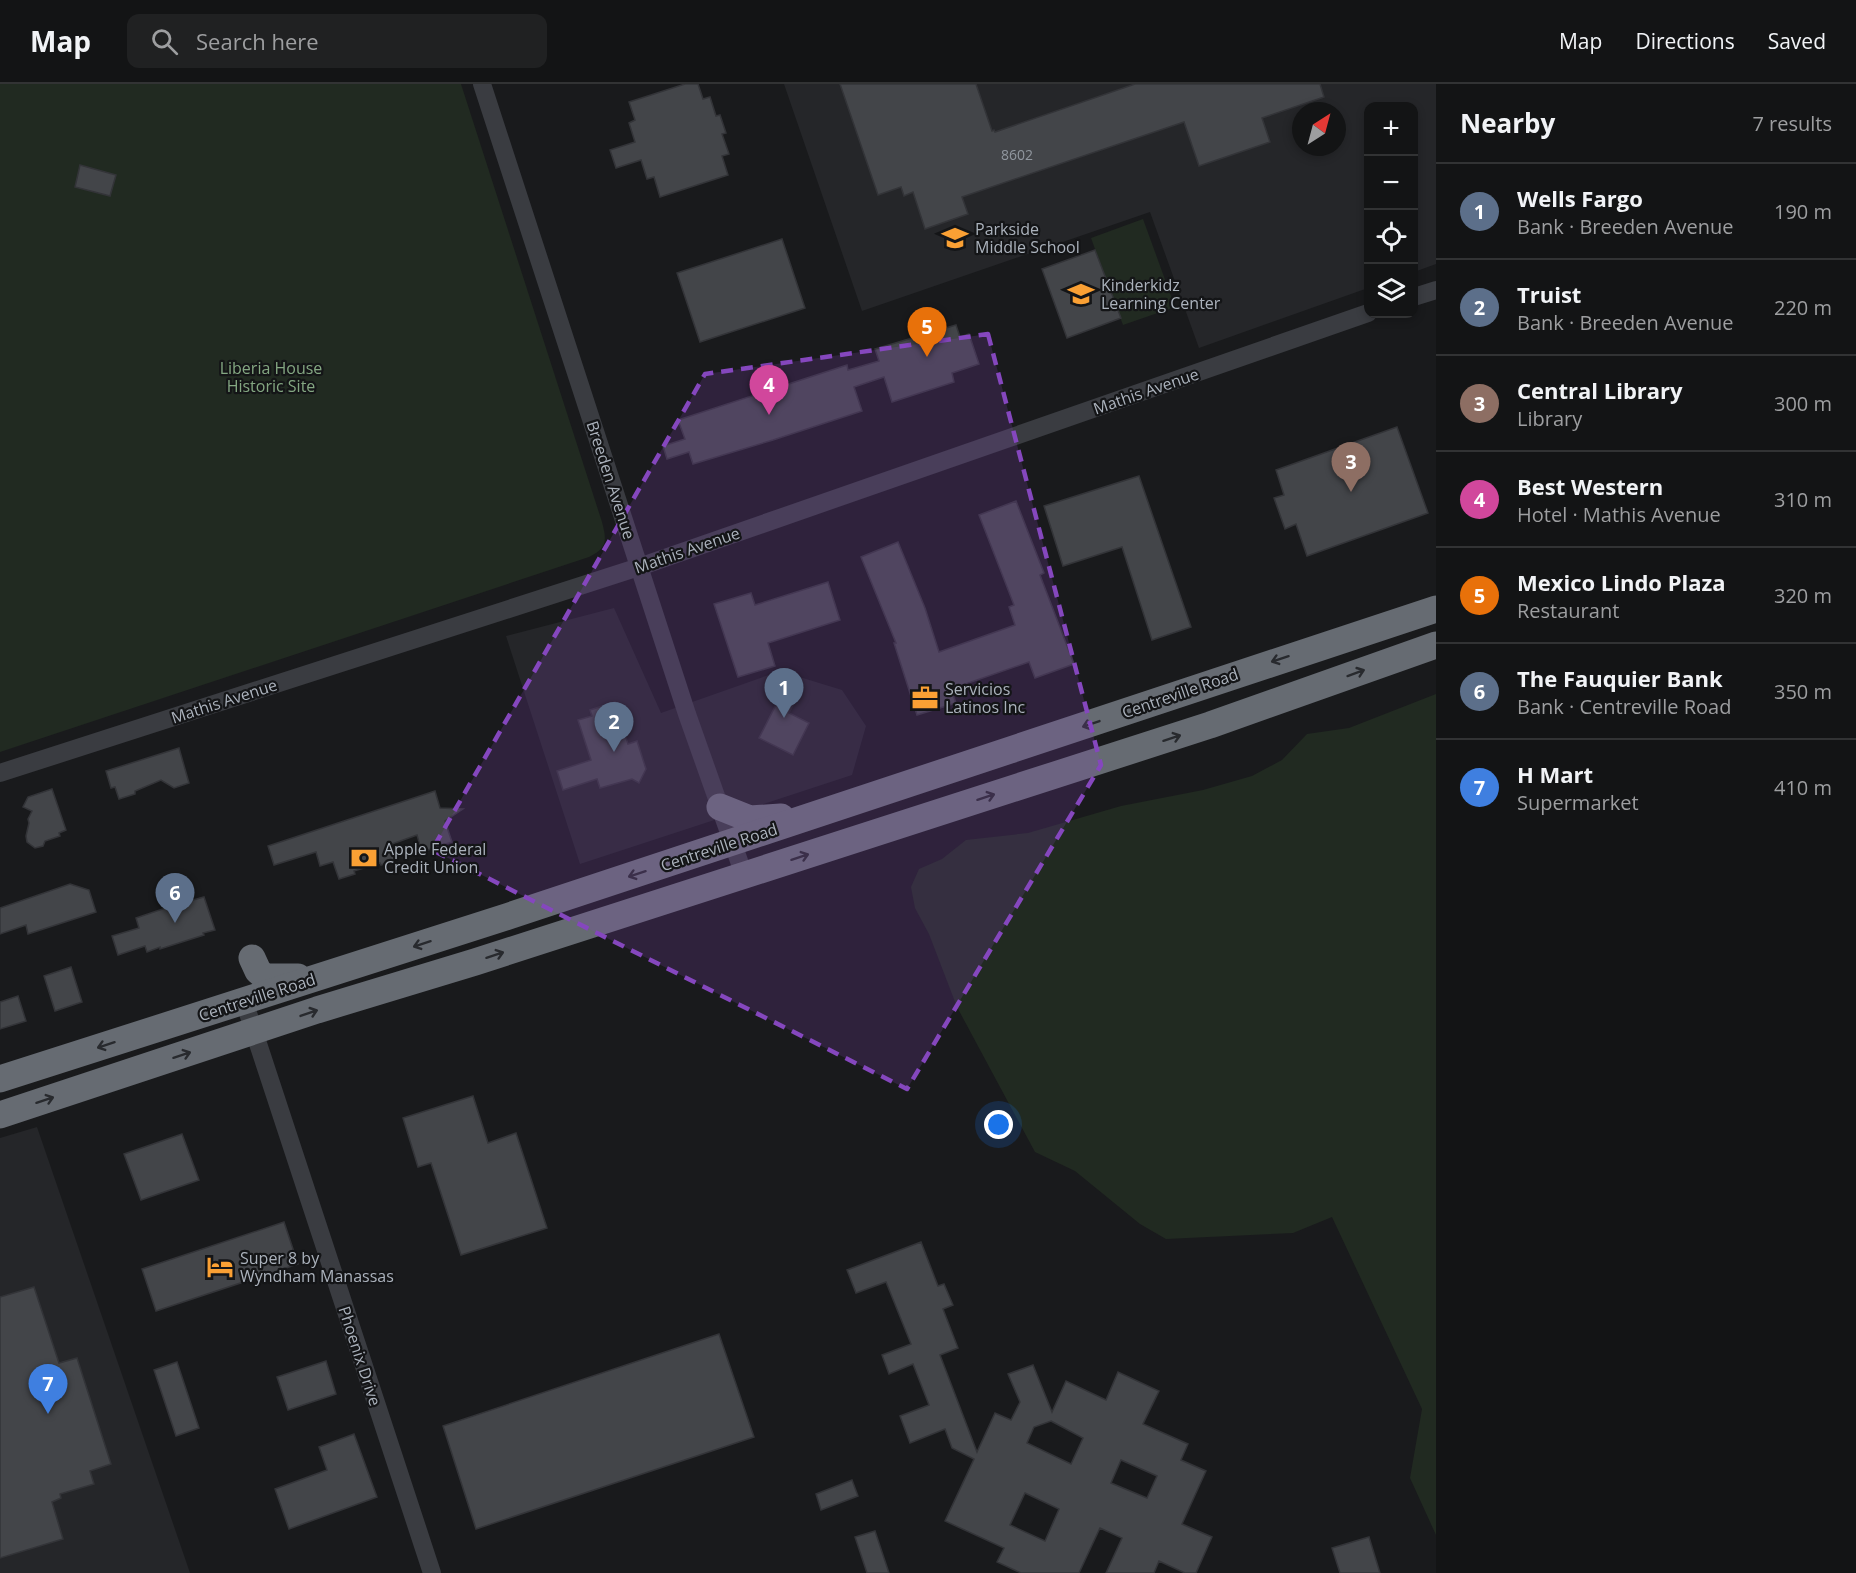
<!DOCTYPE html>
<html lang="en">
<head>
<meta charset="utf-8">
<style>
	:root { --surface:#131415; --page:#202122; --text:#f1f3f6; --muted:#9d9ea0; --line:#323334; --accent:#0f766e }
	body { margin:0; font-family:"Open Sans",sans-serif; background:var(--page); color:var(--text) }
	.controls { position:absolute; right:18px; top:18px; display:grid; overflow:hidden; border-radius:12px; box-shadow:0 3px 9px #0003 }
	.controls button { width:54px; height:54px; display:grid; place-items:center; padding:0; border:0; border-bottom:2px solid var(--line); background:var(--surface); color:var(--text); font:30px sans-serif }
	.compass { position:absolute; left:1292px; top:18px; width:54px; height:54px; border-radius:50%; background:var(--surface); box-shadow:0 3px 9px #0003; rotate:36deg }
	.you { position:absolute; left:999px; top:1041px; width:21px; height:21px; margin:-15px; border:4px solid #fff; border-radius:50%; background:#1a73e8; box-shadow:0 0 0 9px #1a73e833 }
	.badge { display:grid; place-items:center; width:39px; height:39px; border-radius:50%; background:var(--accent); color:#fff; font-size:20px; font-weight:700 }
	.pin { position:absolute; translate:-50% -50px; filter:drop-shadow(0 2px 3px #0008) }
	.pin::after { content:''; position:absolute; top:32px; width:21px; height:18px; background:inherit; clip-path:polygon(0 0,100% 0,50% 100%) }
	.list { margin:0; padding:0; list-style:none }
	h2 { display:flex; justify-content:space-between; align-items:center; height:78px; margin:0; padding:0 24px; font-size:26px }
	h2 small { font-size:20px; font-weight:400; color:var(--muted) }
	.list li { display:grid; grid-template-columns:39px 1fr auto; gap:18px; align-items:center; box-sizing:border-box; height:96px; padding:0 24px; border-top:2px solid var(--line) }
	.list b { display:block; font-size:22px; white-space:nowrap }
	.list p { margin:0; font-size:20px; white-space:nowrap; color:var(--muted) }
	.list em { font-size:20px; font-style:normal; color:var(--muted) }
	.icon { flex:none; width:33px; height:33px; fill:none; stroke:currentColor; stroke-width:2; stroke-linecap:round; stroke-linejoin:round }
	.map { position:relative; flex:none; width:1436px; height:1489px; overflow:hidden }
	header { display:flex; align-items:center; gap:36px; box-sizing:border-box; height:84px; padding:0 30px; background:var(--surface); border-bottom:2px solid var(--line) }
	header strong { font-size:28px }
	nav { display:flex; gap:33px; margin-inline-start:auto; font-size:21px }
	.search { width:420px; height:54px; background:var(--page); display:flex; align-items:center; gap:15px; box-sizing:border-box; padding:0 21px; border-radius:12px; color:var(--muted); font-size:22px }
	main { display:flex }
	aside { flex:1; background:var(--surface) }
	.map>svg:first-child { display:block }
	.built { fill:#252629; fill-rule:evenodd }
	.green { fill:#212a21 }
	.building { fill:#434549; stroke:#333438; stroke-width:1.5; fill-rule:evenodd }
	.lines { fill:none; stroke-linecap:round; stroke-linejoin:round }
	.minor { stroke:#3a3c41; stroke-width:18 }
	.highway { stroke:#666b72; stroke-width:27 }
	.oneway { stroke:#282a2e }
	.marked { fill:#8547be; fill-opacity:0.2; stroke:#8547be; stroke-width:4.5; stroke-dasharray:12 8; stroke-linejoin:round }
	.labels { text-anchor:middle; dominant-baseline:central; stroke-width:4.5; stroke-linejoin:round; paint-order:stroke }
	.number-label { font-size:14px; fill:#91979f }
	.poi-label { font-size:16px; fill:#abb2bc; stroke:#141517; text-anchor:start }
	.park-label { font-size:16px; fill:#84a782; stroke:#141517 }
	.street-label { font-size:16px; fill:#abb2bc; stroke:#141517 }
</style>
</head>
<body>
<header>
<strong>Map</strong>
<div class="search"><svg class="icon" aria-label="search" viewBox="0 0 24 24"><circle cx="10" cy="10" r="6"/><path d="M15 15l6 6"/></svg>Search here</div>
<nav><a>Map</a><a>Directions</a><a>Saved</a></nav>
</header>
<main>
<div class="map">
<svg width="1436" height="1489" viewBox="0 0 1436 1489">
	<rect width="100%" height="100%" fill="#191a1c"/>
	<g class="built">
		<path d="M 784,0 L 1436,0 L 1436,180 L 1414,188 L 1414,22 L 1368,22 L 1368,204 L 1199,264 L 1150,128 L 862,227 ZM 1301,27 L 1337,27 L 1337,63 L 1301,63 Z"/>
		<polygon points="614,524 661,629 780,587 842,606 866,642 852,691 580,780 506,552"/>
		<polygon points="37,1043 190,1489 0,1489 0,1054"/>
	</g>
	<g class="green">
		<path d="M 0,0 L 461,0 L 602,438 C 607,457 607,464 589,473 L 0,668 Z"/>
		<polygon points="1143,135 1175,223 1123,241 1091,154"/>
		<polygon points="1436,610 1436,1451 1410,1394 1422,1325 1332,1133 1293,1149 1166,1155 1140,1140 1075,1087 1035,1068 957,923 929,850 915,824 911,803 919,785 942,775 966,756 1028,749 1121,722 1203,706 1252,692 1282,676 1307,650 1349,644"/>
	</g>
	<g class="building">
		<polygon points="685,0 698,0 703,15 710,13 716,32 720,31 726,49 722,50 729,70 722,72 728,91 660,113 654,93 647,95 641,76 616,84 610,66 635,58 629,39 635,36 629,18"/>
		<polygon points="840,0 976,0 992,47 994,46 995,48 1135,0 1320,0 1324,13 1262,34 1270,58 1199,82 1184,38 962,113 968,130 925,145 913,108 904,112 901,103 878,111"/>
		<polygon points="80,81 116,91 110,112 75,103"/>
		<polygon points="782,155 805,224 700,258 677,189"/>
		<polygon points="1095,166 1121,234 1067,254 1042,185"/>
		<polygon points="956,241 960,253 969,250 979,280 952,289 954,298 892,318 884,293 854,303 862,327 773,356 693,380 689,368 667,375 663,362 685,355 678,336 847,281 848,286 879,277 875,265"/>
		<polygon points="1397,343 1428,429 1307,472 1296,440 1285,445 1274,414 1284,411 1276,386"/>
		<polygon points="1139,392 1191,543 1152,556 1122,463 1063,482 1044,422"/>
		<polygon points="1016,417 1044,489 1040,491 1074,580 1035,594 1029,578 951,605 956,619 917,631 894,559 896,559 861,473 898,458 925,524 939,568 1015,541 1009,523 1014,521 979,431"/>
		<polygon points="828,498 840,536 768,559 775,582 738,593 714,520 751,509 755,521"/>
		<polygon points="786,601 800,607 789,629 809,639 793,671 759,654"/>
		<polygon points="615,618 628,660 637,657 646,685 639,699 632,695 600,704 597,695 563,706 557,687 591,676 578,636 592,632 590,626"/>
		<polygon points="179,664 189,699 174,704 161,696 135,707 135,710 119,715 115,703 111,704 106,687"/>
		<polygon points="52,705 66,746 59,749 60,752 45,757 43,762 35,764 27,758 26,752 29,739 28,735 32,727 23,723 28,713"/>
		<polygon points="435,707 440,724 463,725 445,737 452,758 422,768 417,751 392,760 397,776 381,781 380,779 354,787 355,790 339,795 333,778 320,782 316,768 274,781 268,762"/>
		<polygon points="70,800 89,806 96,828 28,850 26,841 0,850 0,824"/>
		<polygon points="204,813 215,846 203,849 204,851 160,865 160,863 147,868 145,862 118,871 112,852 139,844 136,834 192,815 193,816"/>
		<polygon points="71,883 82,918 55,927 44,892"/>
		<polygon points="18,912 26,937 0,945 0,918"/>
		<polygon points="473,1012 488,1059 516,1049 547,1144 461,1171 431,1079 418,1083 403,1034"/>
		<polygon points="182,1050 199,1096 141,1116 124,1070"/>
		<polygon points="284,1138 298,1180 156,1227 142,1185"/>
		<path d="M 921,1158 L 938,1202 L 944,1200 L 953,1221 L 943,1225 L 958,1264 L 940,1271 L 977,1368 L 995,1329 L 1011,1336 L 1020,1318 L 1008,1290 L 1033,1281 L 1052,1328 L 1066,1297 L 1106,1316 L 1118,1288 L 1159,1307 L 1143,1340 L 1188,1360 L 1181,1376 L 1206,1387 L 1182,1440 L 1212,1453 L 1196,1489 L 1185,1489 L 1159,1477 L 1154,1489 L 1106,1489 L 1122,1454 L 1100,1444 L 1079,1489 L 1021,1489 L 997,1478 L 1004,1464 L 945,1437 L 974,1375 L 952,1364 L 945,1345 L 910,1359 L 900,1332 L 929,1321 L 913,1280 L 889,1290 L 882,1271 L 911,1260 L 886,1198 L 856,1209 L 847,1186 ZM 1051,1337 L 1083,1354 L 1071,1380 L 1027,1359 L 1034,1343 ZM 1121,1376 L 1157,1392 L 1147,1414 L 1111,1399 ZM 1025,1409 L 1059,1425 L 1045,1457 L 1010,1441 Z"/>
		<polygon points="34,1203 59,1279 77,1274 111,1380 90,1387 94,1400 60,1410 61,1414 52,1418 63,1455 0,1474 0,1213"/>
		<polygon points="719,1250 754,1353 476,1445 443,1342"/>
		<polygon points="326,1277 336,1310 288,1326 277,1293"/>
		<polygon points="177,1278 199,1344 176,1352 154,1286"/>
		<polygon points="354,1350 377,1413 289,1445 275,1405 327,1386 319,1363"/>
		<polygon points="852,1396 858,1412 821,1426 816,1410"/>
		<polygon points="875,1447 889,1489 867,1489 855,1453"/>
		<polygon points="1369,1453 1380,1489 1340,1489 1332,1464"/>
	</g>
	<g class="lines">
		<g class="minor">
			<polyline points="482,0 687,630 744,791"/>
			<polyline points="1414,213 1436,206"/>
			<polyline points="0,689 639,483 1368,229"/>
			<polyline points="244,917 432,1489"/>
		</g>
		<g class="highway">
			<polyline points="720,723 750,735 781,733"/>
			<polyline points="252,874 258,887 265,893 298,893"/>
			<polyline points="0,995 509,832 1436,525"/>
			<polyline points="0,1031 317,926 475,878 1210,641 1436,561"/>
		</g>
	</g>
	<defs><path id="oneway-shaft" d="M-6 0H5M1.5-3L5.5 0L1.5 3" fill="none" stroke-width="1.6" stroke-linecap="round" stroke-linejoin="round" transform="scale(1.5)"/></defs>
	<g class="oneway">
		<use href="#oneway-shaft" transform="translate(1280 575) rotate(162)"/>
		<use href="#oneway-shaft" transform="translate(1356 589) rotate(-20)"/>
		<use href="#oneway-shaft" transform="translate(1091 640) rotate(161)"/>
		<use href="#oneway-shaft" transform="translate(1172 654) rotate(-18)"/>
		<use href="#oneway-shaft" transform="translate(986 713) rotate(-18)"/>
		<use href="#oneway-shaft" transform="translate(800 773) rotate(-18)"/>
		<use href="#oneway-shaft" transform="translate(637 790) rotate(162)"/>
		<use href="#oneway-shaft" transform="translate(422 860) rotate(162)"/>
		<use href="#oneway-shaft" transform="translate(495 871) rotate(-18)"/>
		<use href="#oneway-shaft" transform="translate(309 929) rotate(-19)"/>
		<use href="#oneway-shaft" transform="translate(106 961) rotate(162)"/>
		<use href="#oneway-shaft" transform="translate(182 971) rotate(-18)"/>
		<use href="#oneway-shaft" transform="translate(45 1016) rotate(-18)"/>
	</g>
	<path class="marked" d="M 988,250 L 1101,681 L 907,1005 L 432,766 L 705,290 Z"/>
	<defs>
		<g id="school-bare" transform="scale(2.07)"><path d="M0-5L7-2L0 1L-7-2ZM-4 1L0 2.5L4 1V4Q0 6-4 4Z" fill="#faa034" stroke="#141517" stroke-width="2.5" paint-order="stroke"/></g>
		<g id="office-bare" transform="scale(2.07)"><path d="M-6-3h4V-5.5h4V-3h4V5H-6ZM-1-4.5V-3h2v-1.5ZM-6 0V1H6V0Z" fill="#faa034" stroke="#141517" stroke-width="2.5" paint-order="stroke"/></g>
		<g id="bank-bare" transform="scale(2.07)"><path d="M-6-4H6V4H-6ZM0-2.3a2.3 2.3 0 1 0 0 4.6a2.3 2.3 0 1 0 0-4.6Z" fill="#faa034" stroke="#141517" stroke-width="2.5" paint-order="stroke"/></g>
		<g id="hotel-bare" transform="scale(2.07)"><path d="M-6-4.5h1.5V1H6V5H4.5V3h-9V5H-6ZM-4 0a1.8 1.8 0 1 1 3.6 0ZM.5 0V-2.5h3Q6-2.5 6 0Z" fill="#faa034" stroke="#141517" stroke-width="2.5" paint-order="stroke"/></g>
	</defs>
	<g fill-rule="evenodd">
		<use href="#school-bare" x="955" y="154"/>
		<use href="#school-bare" x="1081" y="210"/>
		<use href="#office-bare" x="925" y="614"/>
		<use href="#bank-bare" x="364" y="774"/>
		<use href="#hotel-bare" x="220" y="1183"/>
	</g>
	<g class="labels">
		<g class="number-label">
			<text x="1017" y="70">8602</text>
		</g>
		<g class="poi-label">
			<text x="975" y="145">Parkside<tspan x="975" dy="18">Middle School</tspan></text>
			<text x="1101" y="201">Kinderkidz<tspan x="1101" dy="18">Learning Center</tspan></text>
			<text x="945" y="605">Servicios<tspan x="945" dy="18">Latinos Inc</tspan></text>
			<text x="384" y="765">Apple Federal<tspan x="384" dy="18">Credit Union</tspan></text>
			<text x="240" y="1174">Super 8 by<tspan x="240" dy="18">Wyndham Manassas</tspan></text>
		</g>
		<g class="park-label">
			<text x="271" y="284">Liberia House<tspan x="271" dy="18">Historic Site</tspan></text>
		</g>
		<g class="street-label">
			<text transform="translate(1146 307) rotate(-19)">Mathis Avenue</text>
			<text transform="translate(611 396) rotate(72)">Breeden Avenue</text>
			<text transform="translate(687 466) rotate(-19)">Mathis Avenue</text>
			<text transform="translate(1180 609) rotate(-19)">Centreville Road</text>
			<text transform="translate(224 617) rotate(-18)">Mathis Avenue</text>
			<text transform="translate(719 763) rotate(-18)">Centreville Road</text>
			<text transform="translate(257 913) rotate(-18)">Centreville Road</text>
			<text transform="translate(360 1272) rotate(72)">Phoenix Drive</text>
		</g>
	</g>
</svg>
<div class="controls">
<button>+</button>
<button>−</button>
<button><svg class="icon" aria-label="locate" viewBox="0 0 24 24"><circle cx="12" cy="12" r="6"/><path d="M12 2v4M12 18v4M2 12h4M18 12h4"/></svg></button>
<button><svg class="icon" aria-label="layers" viewBox="0 0 24 24"><path d="M12 4l9 5-9 5-9-5zM3 14l9 5 9-5"/></svg></button>
</div>
<svg class="compass" viewBox="-18 -18 36 36"><path d="M0-13l5 13h-10z" fill="#e53935"/><path d="M0 13l5-13h-10z" fill="#9d9ea0"/></svg>
<div class="you"></div>
<div class="pin badge" style="left:784px;top:634px;background:#5c6f8a">1</div>
<div class="pin badge" style="left:614px;top:668px;background:#5c6f8a">2</div>
<div class="pin badge" style="left:1351px;top:408px;background:#8d6e63">3</div>
<div class="pin badge" style="left:769px;top:331px;background:#d1479c">4</div>
<div class="pin badge" style="left:927px;top:273px;background:#e8710a">5</div>
<div class="pin badge" style="left:175px;top:839px;background:#5c6f8a">6</div>
<div class="pin badge" style="left:48px;top:1330px;background:#3f7fe0">7</div>
</div>
<aside>
<h2>Nearby<small>7 results</small></h2>
<ul class="list">
<li><span class="badge" style="background:#5c6f8a">1</span><div><b>Wells Fargo</b><p>Bank · Breeden Avenue</p></div><em>190 m</em></li>
<li><span class="badge" style="background:#5c6f8a">2</span><div><b>Truist</b><p>Bank · Breeden Avenue</p></div><em>220 m</em></li>
<li><span class="badge" style="background:#8d6e63">3</span><div><b>Central Library</b><p>Library</p></div><em>300 m</em></li>
<li><span class="badge" style="background:#d1479c">4</span><div><b>Best Western</b><p>Hotel · Mathis Avenue</p></div><em>310 m</em></li>
<li><span class="badge" style="background:#e8710a">5</span><div><b>Mexico Lindo Plaza</b><p>Restaurant</p></div><em>320 m</em></li>
<li><span class="badge" style="background:#5c6f8a">6</span><div><b>The Fauquier Bank</b><p>Bank · Centreville Road</p></div><em>350 m</em></li>
<li><span class="badge" style="background:#3f7fe0">7</span><div><b>H Mart</b><p>Supermarket</p></div><em>410 m</em></li>
</ul>
</aside>
</main>
</body>
</html>
